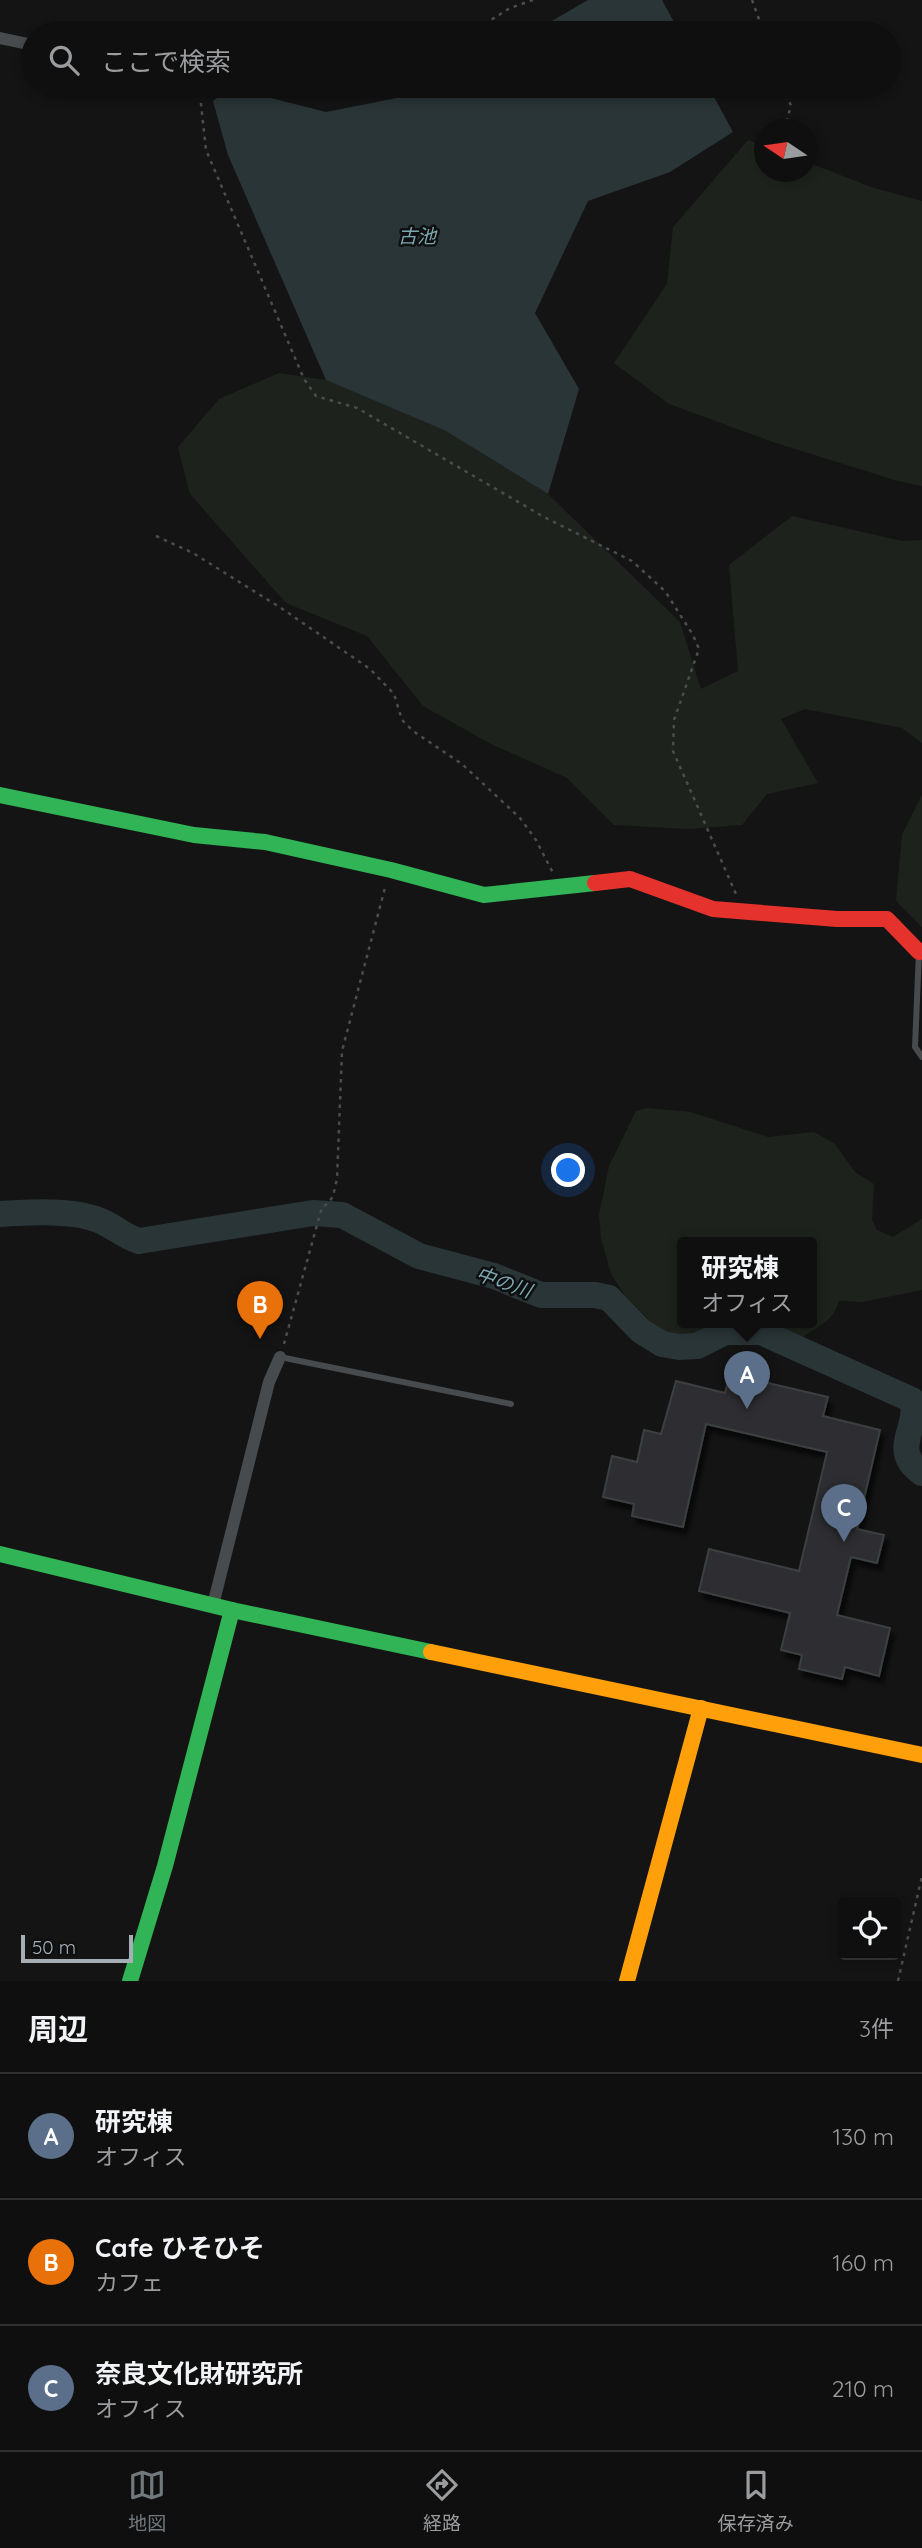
<!DOCTYPE html>
<html lang="ja">
<head>
<meta charset="utf-8">
<style>
	:root { --surface:#0f0f0f; --page:#1d1d1d; --text:#f1f3f6; --muted:#9b9c9e; --line:#2f2f2f; --accent:#72797d }
	body { margin:0; font-family:Quicksand,"Noto Sans JP",sans-serif; background:var(--page); color:var(--text) }
	.controls { position:absolute; right:21px; bottom:21px; display:grid; overflow:hidden; border-radius:7px; box-shadow:0 4px 10px #0003 }
	.controls button { width:63px; height:63px; display:grid; place-items:center; padding:0; border:0; border-bottom:2px solid var(--line); background:var(--surface); color:var(--text); font:35px sans-serif }
	.compass { position:absolute; left:754px; top:119px; width:63px; height:63px; border-radius:50%; background:var(--surface); box-shadow:0 4px 10px #0003; rotate:283deg }
	.scale { position:absolute; left:21px; bottom:18px; width:112px; box-sizing:border-box; padding-left:7px; border:4px solid #a5afb5; border-top:0; font-size:19px; line-height:24px; white-space:nowrap; color:#a5afb5; -webkit-text-stroke:5px #0e0f10; paint-order:stroke }
	.you { position:absolute; left:569px; top:1171px; width:24px; height:24px; margin:-18px; border:5px solid #fff; border-radius:50%; background:#1a73e8; box-shadow:0 0 0 10px #1a73e833 }
	.badge { display:grid; place-items:center; width:46px; height:46px; border-radius:50%; background:var(--accent); color:#fff; font-size:23px; font-weight:700 }
	.pin { position:absolute; translate:-50% -58px; filter:drop-shadow(0 2px 4px #0008) }
	.pin::after { content:''; position:absolute; top:37px; width:24px; height:21px; background:inherit; clip-path:polygon(0 0,100% 0,50% 100%) }
	.popup { position:absolute; left:677px; top:1237px; width:140px; height:91px; box-sizing:border-box; display:grid; place-content:center; border-radius:7px; background:var(--surface); filter:drop-shadow(0 2px 5px #0005); font-size:23px; white-space:nowrap; color:var(--muted) }
	.popup b { font-size:26px; color:var(--text) }
	.popup::after { content:''; position:absolute; left:50%; top:100%; margin-left:-14px; border:14px solid transparent; border-top-color:var(--surface) }
	.list { margin:0; padding:0; list-style:none }
	h2 { display:flex; justify-content:space-between; align-items:center; height:91px; margin:0; padding:0 28px; font-size:30px }
	h2 small { font-size:23px; font-weight:400; color:var(--muted) }
	.list li { display:grid; grid-template-columns:46px 1fr auto; gap:21px; align-items:center; box-sizing:border-box; height:126px; padding:0 28px; border-top:2px solid var(--line) }
	.list b { display:block; font-size:26px; white-space:nowrap }
	.list p { margin:0; font-size:23px; white-space:nowrap; color:var(--muted) }
	.list em { font-size:23px; font-style:normal; color:var(--muted) }
	.icon { flex:none; width:38px; height:38px; fill:none; stroke:currentColor; stroke-width:2; stroke-linecap:round; stroke-linejoin:round }
	.map { position:relative; flex:none; width:922px; height:1981px; overflow:hidden }
	.search { position:absolute; background:var(--surface); box-shadow:0 4px 10px #0003; left:21px; right:21px; top:21px; height:77px; display:flex; align-items:center; gap:18px; box-sizing:border-box; padding:0 24px; border-radius:38px; color:var(--muted); font-size:26px }
	.sheet { height:469px; background:var(--surface) }
	nav { display:flex; justify-content:space-around; align-items:center; box-sizing:border-box; height:98px; border-top:2px solid var(--line); background:var(--surface); font-size:19px; color:var(--muted) }
	nav a { display:grid; justify-items:center; gap:4px }
	nav .on { color:var(--accent) }
	.map>svg:first-child { display:block }
	.green { fill:#1d231c; fill-rule:evenodd }
	.water { fill:#2a3537 }
	.lines { fill:none; stroke-linecap:round; stroke-linejoin:round }
	.river { stroke:#2a3537; stroke-width:26 }
	.building { fill:#2e2f30; stroke:#3c3f40; stroke-width:2; filter:url(#shadow) }
	.path { stroke:#4a4d4f; stroke-width:2.5; stroke-dasharray:3.5 5; stroke-linecap:butt }
	.lane { stroke:#484b4d; stroke-width:6 }
	.street { stroke:#484b4d; stroke-width:12 }
	.fast { stroke:#30b455; stroke-width:16 }
	.slow { stroke:#ff9f0a; stroke-width:16 }
	.jam { stroke:#e5322d; stroke-width:16 }
	.labels { text-anchor:middle; dominant-baseline:central; stroke-width:5; stroke-linejoin:round; paint-order:stroke }
	.water-label { font-size:19px; font-style:italic; fill:#7ca8b0; stroke:#0e0f10 }
</style>
</head>
<body>
<div class="map">
<svg width="922" height="1981" viewBox="0 0 922 1981">
	<defs>
		<filter id="shadow"><feDropShadow dx="4" dy="7" stdDeviation="2" flood-color="#0009"/></filter>
	</defs>
	<rect width="100%" height="100%" fill="#141414"/>
	<g class="green">
		<polygon points="748,140 764,146 764,172 806,172 807,162 871,187 922,201 922,486 898,481 776,443 669,404 614,363 667,284 673,227"/>
		<polygon points="279,373 326,380 446,431 548,494 680,622 701,689 738,671 729,565 792,516 902,541 922,540 922,743 902,728 805,709 781,719 818,783 767,794 742,825 688,829 614,825 567,778 489,743 423,706 367,636 286,603 190,494 178,447 219,399"/>
		<polygon points="922,795 922,927 896,901 902,835"/>
		<path d="M 647,1108 L 691,1112 L 768,1137 L 814,1132 L 835,1144 L 855,1172 L 874,1184 L 872,1220 L 877,1230 L 893,1237 L 922,1219 L 922,1290 L 862,1302 L 839,1301 C 834,1321 815,1329 799,1339 L 776,1336 L 760,1325 L 721,1327 L 685,1342 L 656,1327 L 624,1294 L 611,1274 L 601,1238 L 599,1215 L 609,1166 L 636,1111 ZM 682,1243 L 812,1243 L 812,1323 L 682,1323 Z"/>
	</g>
	<g class="water">
		<polygon points="588,0 662,0 680,33 531,33"/>
		<polygon points="441,86 708,86 733,132 670,172 588,201 535,313 579,389 548,494 446,431 326,380 228,155 213,101 228,90 267,97 326,112 432,91"/>
	</g>
	<g class="lines">
		<path class="river" d="M 0,1214 C 29,1212 79,1209 105,1223 C 117,1229 126,1237 139,1241 L 313,1213 L 342,1215 L 419,1256 L 494,1276 L 541,1295 L 595,1295 L 609,1298 L 641,1331 L 662,1344 L 679,1347 L 697,1346 L 725,1332 L 761,1332 L 912,1400 C 920,1420 898,1442 910,1461 C 912,1466 918,1470 922,1473"/>
	</g>
	<polygon class="building" points="730,1374 828,1397 823,1416 880,1430 857,1529 884,1535 877,1563 851,1557 837,1615 890,1628 879,1676 845,1667 842,1679 799,1669 802,1655 781,1650 790,1613 699,1591 709,1549 799,1571 827,1452 706,1424 683,1527 632,1516 634,1504 603,1497 612,1456 637,1462 644,1430 661,1434 676,1381 725,1393"/>
	<g class="lines">
		<g class="path">
			<polyline points="752,0 764,33"/>
			<polyline points="470,33 510,8 533,0"/>
			<polyline points="199,86 206,150 304,379 316,396 357,408 544,517 632,561 665,591 693,635 699,649 674,720 673,751 736,894"/>
			<polyline points="304,86 327,88 333,86"/>
			<polyline points="784,86 791,106 785,126"/>
			<polyline points="156,536 193,553 281,608 370,669 394,694 402,720 413,731 462,764 520,818 536,840 553,873"/>
			<path d="M 284,1344 L 322,1207 C 334,1202 334,1190 337,1179 L 342,1051 L 386,884"/>
			<polyline points="898,1981 922,1876"/>
		</g>
		<g class="lane">
			<polyline points="919,952 915,1047 922,1057"/>
			<polyline points="280,1357 511,1404"/>
		</g>
		<g class="street">
			<polyline points="0,38 33,45"/>
			<polyline points="213,1605 269,1382 280,1357"/>
		</g>
		<g class="fast">
			<polyline points="0,795 194,835 265,842 391,870 484,895 595,883"/>
			<polyline points="0,1554 232,1610 431,1652"/>
			<polyline points="130,1981 165,1866 232,1610"/>
		</g>
		<g class="slow">
			<polyline points="431,1652 922,1755"/>
			<polyline points="627,1981 701,1708"/>
		</g>
		<polyline class="jam" points="595,883 630,879 713,909 837,919 887,919 919,952"/>
	</g>
	<g class="labels">
		<g class="water-label">
			<text x="417" y="236">古池</text>
			<text transform="translate(504 1282) rotate(19)">中の川</text>
		</g>
	</g>
</svg>
<div class="controls">
<button><svg class="icon" aria-label="locate" viewBox="0 0 24 24"><circle cx="12" cy="12" r="6"/><path d="M12 2v4M12 18v4M2 12h4M18 12h4"/></svg></button>
</div>
<svg class="compass" viewBox="-18 -18 36 36"><path d="M0-13l5 13h-10z" fill="#e53935"/><path d="M0 13l5-13h-10z" fill="#9b9c9e"/></svg>
<div class="scale">50 m</div>
<div class="you"></div>
<div class="pin badge" style="left:747px;top:1409px;background:#5c6f8a">A</div>
<div class="popup"><b>研究棟</b>オフィス</div>
<div class="pin badge" style="left:260px;top:1339px;background:#e8710a">B</div>
<div class="pin badge" style="left:844px;top:1542px;background:#5c6f8a">C</div>
<div class="search"><svg class="icon" aria-label="search" viewBox="0 0 24 24"><circle cx="10" cy="10" r="6"/><path d="M15 15l6 6"/></svg>ここで検索</div>
</div>
<section class="sheet">
<h2>周辺<small>3件</small></h2>
<ul class="list">
<li><span class="badge" style="background:#5c6f8a">A</span><div><b>研究棟</b><p>オフィス</p></div><em>130 m</em></li>
<li><span class="badge" style="background:#e8710a">B</span><div><b>Cafe ひそひそ</b><p>カフェ</p></div><em>160 m</em></li>
<li><span class="badge" style="background:#5c6f8a">C</span><div><b>奈良文化財研究所</b><p>オフィス</p></div><em>210 m</em></li>
</ul>
</section>
<nav>
<a class="on"><svg class="icon" aria-label="map" viewBox="0 0 24 24"><path d="M3 6l6-2 6 2 6-2v14l-6 2-6-2-6 2zM9 4v14M15 6v14"/></svg>地図</a>
<a><svg class="icon" aria-label="directions" viewBox="0 0 24 24"><path d="M12 3l9 9-9 9-9-9zM9 14v-3h6M13 9l2 2-2 2"/></svg>経路</a>
<a><svg class="icon" aria-label="saved" viewBox="0 0 24 24"><path d="M7 4h10v16l-5-4-5 4z"/></svg>保存済み</a>
</nav>
</body>
</html>
